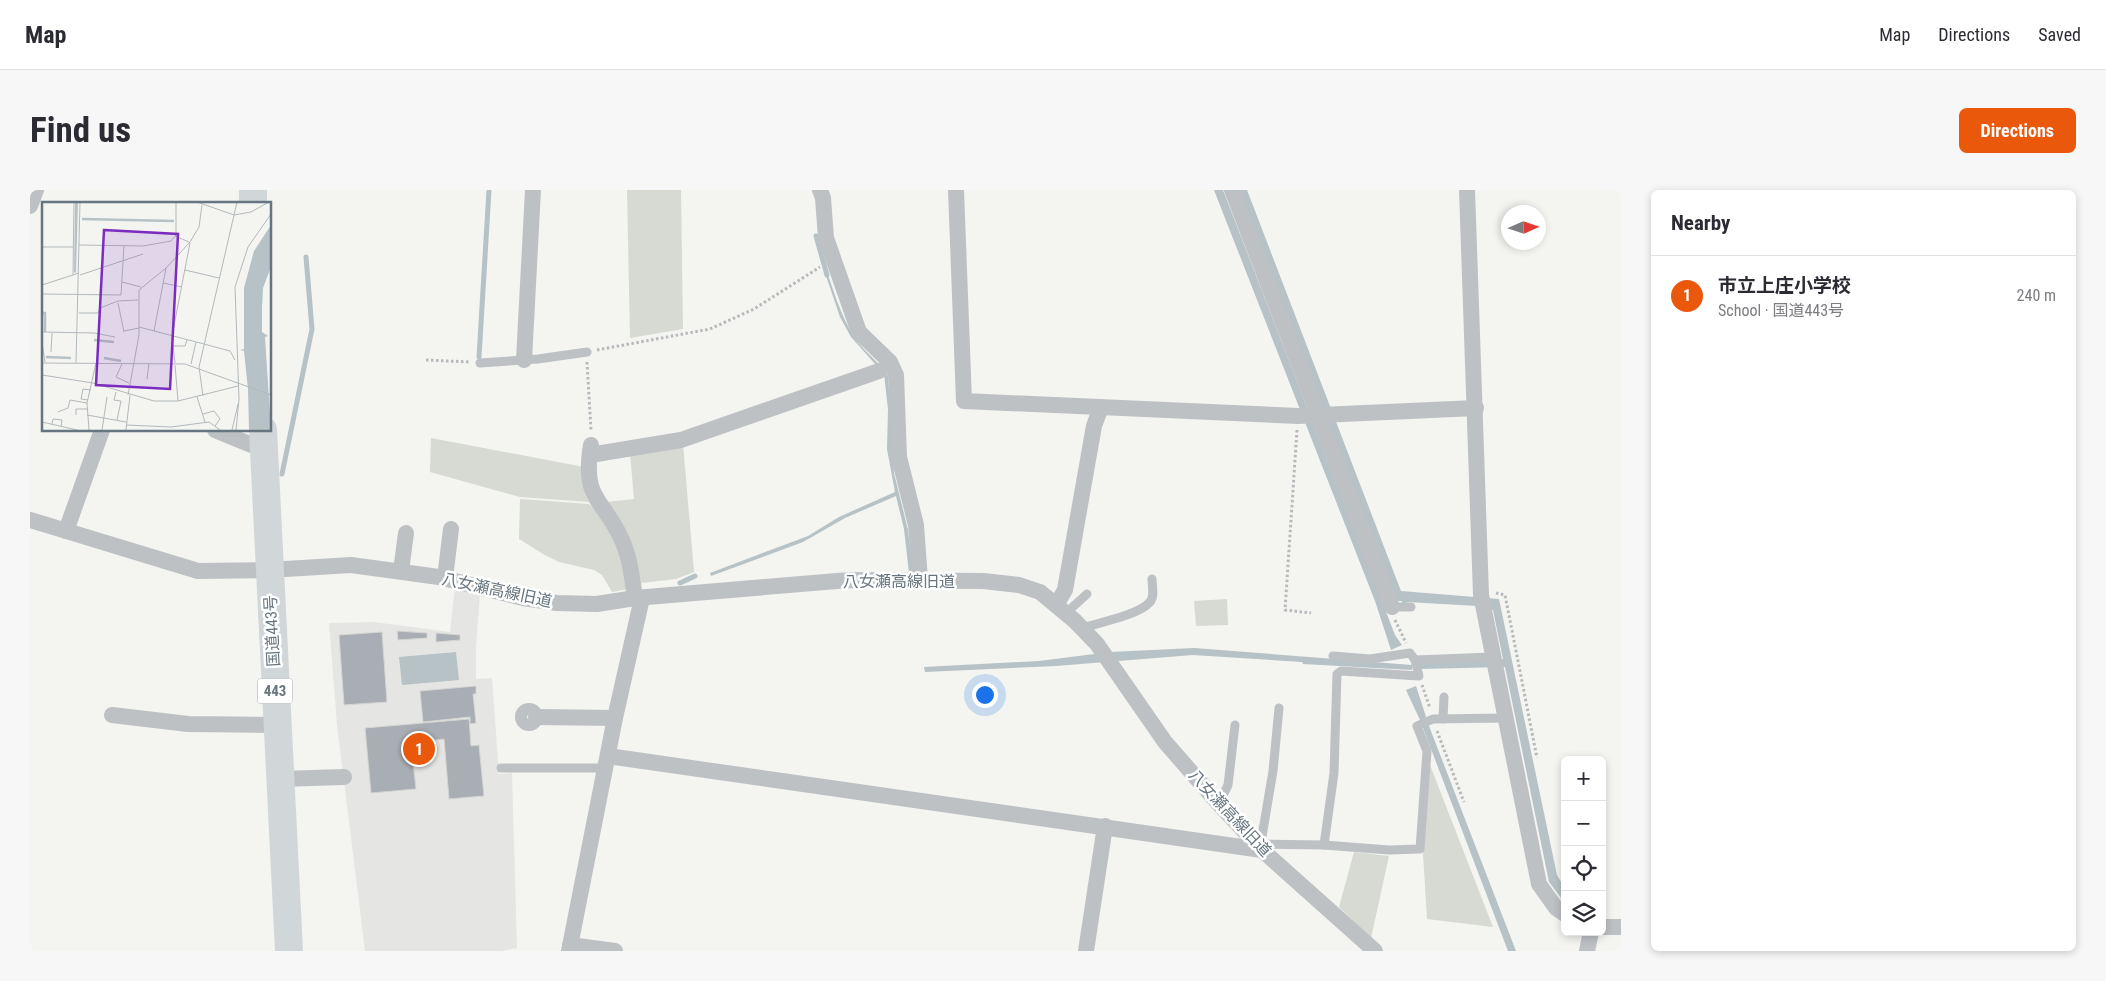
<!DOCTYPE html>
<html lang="en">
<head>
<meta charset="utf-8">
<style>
	:root { --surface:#fff; --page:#f7f7f7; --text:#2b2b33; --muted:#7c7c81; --line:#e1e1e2; --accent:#ea580c }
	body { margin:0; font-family:"Roboto Condensed","Noto Sans JP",sans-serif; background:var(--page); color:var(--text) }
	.controls { position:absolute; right:15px; bottom:15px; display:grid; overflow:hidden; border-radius:8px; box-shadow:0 2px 8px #0003 }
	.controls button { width:45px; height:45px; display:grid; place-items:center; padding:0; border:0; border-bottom:1px solid var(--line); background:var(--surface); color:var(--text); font:25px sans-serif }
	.compass { position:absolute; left:1471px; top:15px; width:45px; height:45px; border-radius:50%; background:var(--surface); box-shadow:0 2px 8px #0003; rotate:87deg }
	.you { position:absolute; left:954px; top:504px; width:18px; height:18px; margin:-12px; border:4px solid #fff; border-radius:50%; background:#1a73e8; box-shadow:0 0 0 8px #1a73e833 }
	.badge { display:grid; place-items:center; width:32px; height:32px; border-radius:50%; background:var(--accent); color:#fff; font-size:16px; font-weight:700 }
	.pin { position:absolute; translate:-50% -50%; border:2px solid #fff; box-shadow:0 1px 5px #0006 }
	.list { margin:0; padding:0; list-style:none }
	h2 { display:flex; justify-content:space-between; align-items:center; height:65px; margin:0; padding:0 20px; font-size:21px }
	h2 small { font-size:16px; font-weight:400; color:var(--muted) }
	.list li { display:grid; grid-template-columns:32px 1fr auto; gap:15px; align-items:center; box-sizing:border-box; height:80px; padding:0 20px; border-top:1px solid var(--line) }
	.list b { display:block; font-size:19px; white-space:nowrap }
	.list p { margin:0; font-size:16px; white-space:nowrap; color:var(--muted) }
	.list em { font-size:16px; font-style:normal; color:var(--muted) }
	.icon { flex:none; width:28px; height:28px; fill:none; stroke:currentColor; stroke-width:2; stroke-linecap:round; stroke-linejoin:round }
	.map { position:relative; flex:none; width:1591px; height:761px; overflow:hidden; border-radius:8px }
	header { display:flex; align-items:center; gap:30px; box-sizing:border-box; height:70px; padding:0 25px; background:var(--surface); border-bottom:1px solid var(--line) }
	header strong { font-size:24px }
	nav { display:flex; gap:28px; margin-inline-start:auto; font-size:18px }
	.intro { display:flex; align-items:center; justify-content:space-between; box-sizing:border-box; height:120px; padding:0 30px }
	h1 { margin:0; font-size:35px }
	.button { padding:12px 22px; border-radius:8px; background:var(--accent); color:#fff; font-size:18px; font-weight:700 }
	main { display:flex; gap:30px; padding:0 30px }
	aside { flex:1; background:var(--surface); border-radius:8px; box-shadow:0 2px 8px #0003 }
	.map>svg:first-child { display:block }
	.built { fill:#e5e5e4 }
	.green { fill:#d6dad2 }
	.water { fill:#b6c2c5 }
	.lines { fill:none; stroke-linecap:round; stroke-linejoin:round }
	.stream { stroke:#b6c2c5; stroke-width:5 }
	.building { fill:#a8aeb3; stroke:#d5d5d3 }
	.path { stroke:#b7babc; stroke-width:3; stroke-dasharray:2.5 2.5; stroke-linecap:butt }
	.lane { stroke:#bdc1c4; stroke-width:9 }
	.street { stroke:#bdc1c4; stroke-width:16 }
	.highway { stroke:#d1d6d9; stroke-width:28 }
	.labels { text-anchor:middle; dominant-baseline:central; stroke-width:5; stroke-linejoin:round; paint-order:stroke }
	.shield { fill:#fff; stroke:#949ea5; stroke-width:1 }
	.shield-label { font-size:15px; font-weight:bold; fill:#66757f }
	.street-label { font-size:16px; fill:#66757f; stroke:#fff }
	.inset-river { fill:none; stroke:#b6c2c5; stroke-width:2.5 }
	.inset-road { fill:none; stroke:#b2b9bc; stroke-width:1 }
	.view { fill:#7b2cbf; fill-opacity:0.15; stroke:#7b2cbf; stroke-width:2.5 }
	.inset-edge { fill:none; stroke:#66757f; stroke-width:2.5 }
</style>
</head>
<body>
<header>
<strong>Map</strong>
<nav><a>Map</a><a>Directions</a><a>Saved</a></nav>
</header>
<div class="intro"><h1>Find us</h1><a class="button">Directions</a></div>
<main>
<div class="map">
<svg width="1591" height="761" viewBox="0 0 1591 761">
	<rect width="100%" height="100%" fill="#f4f4f1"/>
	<polygon class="built" points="425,396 450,403 446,457 446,489 462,488 469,584 482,583 487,758 471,761 335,761 307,535 299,433 344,432 420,442"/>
	<g class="green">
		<polygon points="597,0 651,0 653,139 600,148"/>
		<polygon points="401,248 554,277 555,303 559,312 490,307 400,282"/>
		<path d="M 653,254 L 664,382 L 646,389 L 611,393 C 605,356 595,342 575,312 L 604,309 L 600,263 Z"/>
		<path d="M 490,309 L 559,314 C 585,336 592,368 599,399 L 582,402 L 572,385 L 564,380 L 529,372 L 513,364 L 489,349 Z"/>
		<polygon points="1197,409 1198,435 1166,436 1164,411"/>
		<polygon points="1400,575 1463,737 1397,729 1393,664"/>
		<polygon points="1324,662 1359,666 1341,748 1309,717"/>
	</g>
	<g class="water">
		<polygon points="1184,0 1193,0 1365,445 1372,455 1361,460 1345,411"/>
		<polygon points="1207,0 1217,0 1371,401 1469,409 1527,685 1535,699 1535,713 1519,692 1475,477 1390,479 1390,474 1473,469 1463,420 1448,416 1377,412 1377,414 1372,414 1372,411 1366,411"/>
		<path d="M 796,79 C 804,102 811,127 825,148 C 834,162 848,170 858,186 L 864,283 L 878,340 L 883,383 L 879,383 L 874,339 L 866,306 L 815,328 L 773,352 L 681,386 L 680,383 L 778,346 L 809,327 L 865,302 L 857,259 L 858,219 L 854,184 L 821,147 L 810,127 L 794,80 Z"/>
		<polygon points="1164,458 1382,475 1382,480 1273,474 1272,472 1163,465 1026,476 895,482 894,477 1009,471 1080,462"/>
		<polygon points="426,462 429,490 372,495 369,467"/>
		<polygon points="1386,496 1399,536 1486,761 1478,761 1390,530 1376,500"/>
	</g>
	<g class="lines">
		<g class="stream">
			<polyline points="786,46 797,85"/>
			<polyline points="449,167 459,0"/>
			<polyline points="252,284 282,139 276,67"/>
			<polyline points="650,393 665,386"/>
		</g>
	</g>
	<g class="building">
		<polygon points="367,441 397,443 397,448 368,450"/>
		<polygon points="352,442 357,512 314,515 309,445"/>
		<polygon points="406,443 430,445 430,450 406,452"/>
		<polygon points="446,496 446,504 443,504 446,533 440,534 440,527 393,532 390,501"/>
		<polygon points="439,529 441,556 449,555 454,606 419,609 414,549 381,553 386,599 341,603 335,538"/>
	</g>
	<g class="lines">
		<g class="path">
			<polyline points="567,160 680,139 724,119 790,77"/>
			<polyline points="396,170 440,172"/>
			<polyline points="557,172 561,241"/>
			<polyline points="1267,240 1255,420 1281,423"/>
			<polyline points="1466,403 1475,405 1507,568"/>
			<polyline points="1365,430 1376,453"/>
			<polyline points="1392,495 1400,518"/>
			<polyline points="1407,541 1434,612"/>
		</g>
		<g class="lane">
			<polyline points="450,173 508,169 557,162"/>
			<polyline points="1362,417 1381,417"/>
			<polyline points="1036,423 1057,404"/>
			<path d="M 1052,438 C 1068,433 1109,425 1120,412 C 1125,406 1122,396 1122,389"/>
			<polyline points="1385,470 1463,467"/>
			<polyline points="1413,529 1414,507"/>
			<polyline points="471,578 575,578"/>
			<polyline points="1189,614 1198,595 1205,535"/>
			<polyline points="1231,654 1294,655 1304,583 1307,484 1311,481 1389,486 1385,470 1380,463 1340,469 1303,466"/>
			<polyline points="1294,655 1359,660 1390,659 1397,561 1387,536 1403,529 1476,528"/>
			<polyline points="1230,658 1243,581 1249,518"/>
		</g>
		<g class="street">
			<polyline points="790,0 793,8 796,48 829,142 860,172 866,185 869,267 886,335 890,390"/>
			<polyline points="926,0 934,211 1268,226 1446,218"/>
			<polyline points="1202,0 1362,417"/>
			<polyline points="1437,0 1451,405 1509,694 1526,718 1535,724"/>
			<polyline points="0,16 6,0"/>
			<polyline points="494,170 503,0"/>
			<polyline points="185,240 234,260"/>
			<path d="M 561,255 C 552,310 572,307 591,348 C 600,367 602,387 605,408"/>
			<polyline points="560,265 651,250 849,181"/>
			<polyline points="0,330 168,381 239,380 321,375 409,387 493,408 527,413 567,414 605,408 819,390 953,391 989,395 1010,402 1045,431 1067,454 1135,552 1189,614 1232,660 1345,761"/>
			<polyline points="36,341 72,240"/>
			<polyline points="371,381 376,343"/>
			<polyline points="415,388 421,339"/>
			<polyline points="1026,415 1035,400 1064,236 1071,217"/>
			<circle cx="499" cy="527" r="6"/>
			<polyline points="82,525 158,534 247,535"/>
			<polyline points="506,527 585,528"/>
			<polyline points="578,566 1232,660"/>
			<polyline points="250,589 314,587"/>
			<polyline points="1572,737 1591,737"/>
			<polyline points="540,755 585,761"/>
			<polyline points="539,761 585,528 612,408"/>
			<polyline points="1056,761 1075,636"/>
			<polyline points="1557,761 1561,742"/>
		</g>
		<g class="highway">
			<polyline points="223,0 223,14"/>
			<polyline points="233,240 259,761"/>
		</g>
	</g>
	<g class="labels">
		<rect class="shield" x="227.5" y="488.5" width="35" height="25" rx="4"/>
		<g class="shield-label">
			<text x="245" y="501">443</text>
		</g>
		<g class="street-label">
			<text x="869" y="391">八女瀬高線旧道</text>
			<text transform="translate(467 400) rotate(12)">八女瀬高線旧道</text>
			<text transform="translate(242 441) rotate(-93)">国道443号</text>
			<text transform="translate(1200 623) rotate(47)">八女瀬高線旧道</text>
		</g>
	</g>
	<g transform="translate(12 12)">
		<rect width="229" height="229" fill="#f4f4f1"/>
		<path d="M 33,0 L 36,0 L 34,71 L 32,70 ZM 229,23 L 229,65 L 221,86 L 220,105 L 220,130 L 226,134 L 223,135 L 229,228 L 207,228 L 206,187 L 202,149 L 198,148 L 202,147 L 202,86 L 212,49 Z" fill="#b6c2c5"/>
		<path class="inset-river" d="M 40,17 L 132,19M 0,111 L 3,111 L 3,130M 52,138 L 72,140M 4,155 L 29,156M 62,156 L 79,159"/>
		<path class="inset-road" d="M 155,0 L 192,13 L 209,10 L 227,0M 133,34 L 147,40M 37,43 L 101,44 L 129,39 L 134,33 L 134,0M 0,45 L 31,45M 143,68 L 177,76M 31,73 L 32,0M 38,73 L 101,52M 80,80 L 99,85M 121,81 L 140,85M 0,83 L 37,71M 0,92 L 79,93 L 82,43M 76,101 L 82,130M 37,111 L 56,111 L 58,106 L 76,99 L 96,98M 97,125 L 162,142M 82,129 L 97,126M 112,129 L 124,66M 0,130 L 52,131 L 73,135M 130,134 L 148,41M 130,134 L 133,161M 0,141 L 3,160M 162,142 L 188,149 L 193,158M 132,144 L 143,144 L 145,138M 9,150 L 10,131M 0,161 L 143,162 L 229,193M 34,161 L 38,0M 80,162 L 74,175 L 87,181M 149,162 L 154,140M 133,163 L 136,199M 0,173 L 51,181 L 112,199 L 136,199 L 196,184M 105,177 L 107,161M 74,190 L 72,198 L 79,199 L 75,218M 86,193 L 97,133 L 97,88 L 124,66 L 148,40 L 157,25 L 160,3M 161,194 L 157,165 L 195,0M 155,195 L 163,220M 46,198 L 39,197 L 41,187 L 49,188M 16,210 L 26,206 L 28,198 L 45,201M 161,212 L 172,209 L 178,217 L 173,224M 34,213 L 34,207 L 45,207M 45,213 L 84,220M 0,220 L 35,228M 10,222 L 11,217 L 20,218 L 19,225M 84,223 L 129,225 L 167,220 L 178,228M 47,228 L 45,201 L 54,161M 60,228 L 65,195M 84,228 L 88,193M 190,228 L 196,202M 194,228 L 197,197 L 193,85 L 206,45 L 229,12"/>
		<path class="view" d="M 62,28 L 136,32 L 128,187 L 54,183 Z"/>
		<rect width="229" height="229" class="inset-edge"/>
	</g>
</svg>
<div class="controls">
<button>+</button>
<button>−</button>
<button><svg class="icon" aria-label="locate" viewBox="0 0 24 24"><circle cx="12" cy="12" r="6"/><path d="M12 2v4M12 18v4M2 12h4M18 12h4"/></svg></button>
<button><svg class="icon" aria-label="layers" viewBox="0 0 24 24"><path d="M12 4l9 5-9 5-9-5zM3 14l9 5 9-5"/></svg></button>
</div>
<svg class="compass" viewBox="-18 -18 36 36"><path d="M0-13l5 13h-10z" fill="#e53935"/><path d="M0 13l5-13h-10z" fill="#7c7c81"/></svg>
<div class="you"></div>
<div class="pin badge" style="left:389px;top:559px">1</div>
</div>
<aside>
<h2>Nearby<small></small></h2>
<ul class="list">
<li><span class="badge">1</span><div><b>市立上庄小学校</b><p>School · 国道443号</p></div><em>240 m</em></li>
</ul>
</aside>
</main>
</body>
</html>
